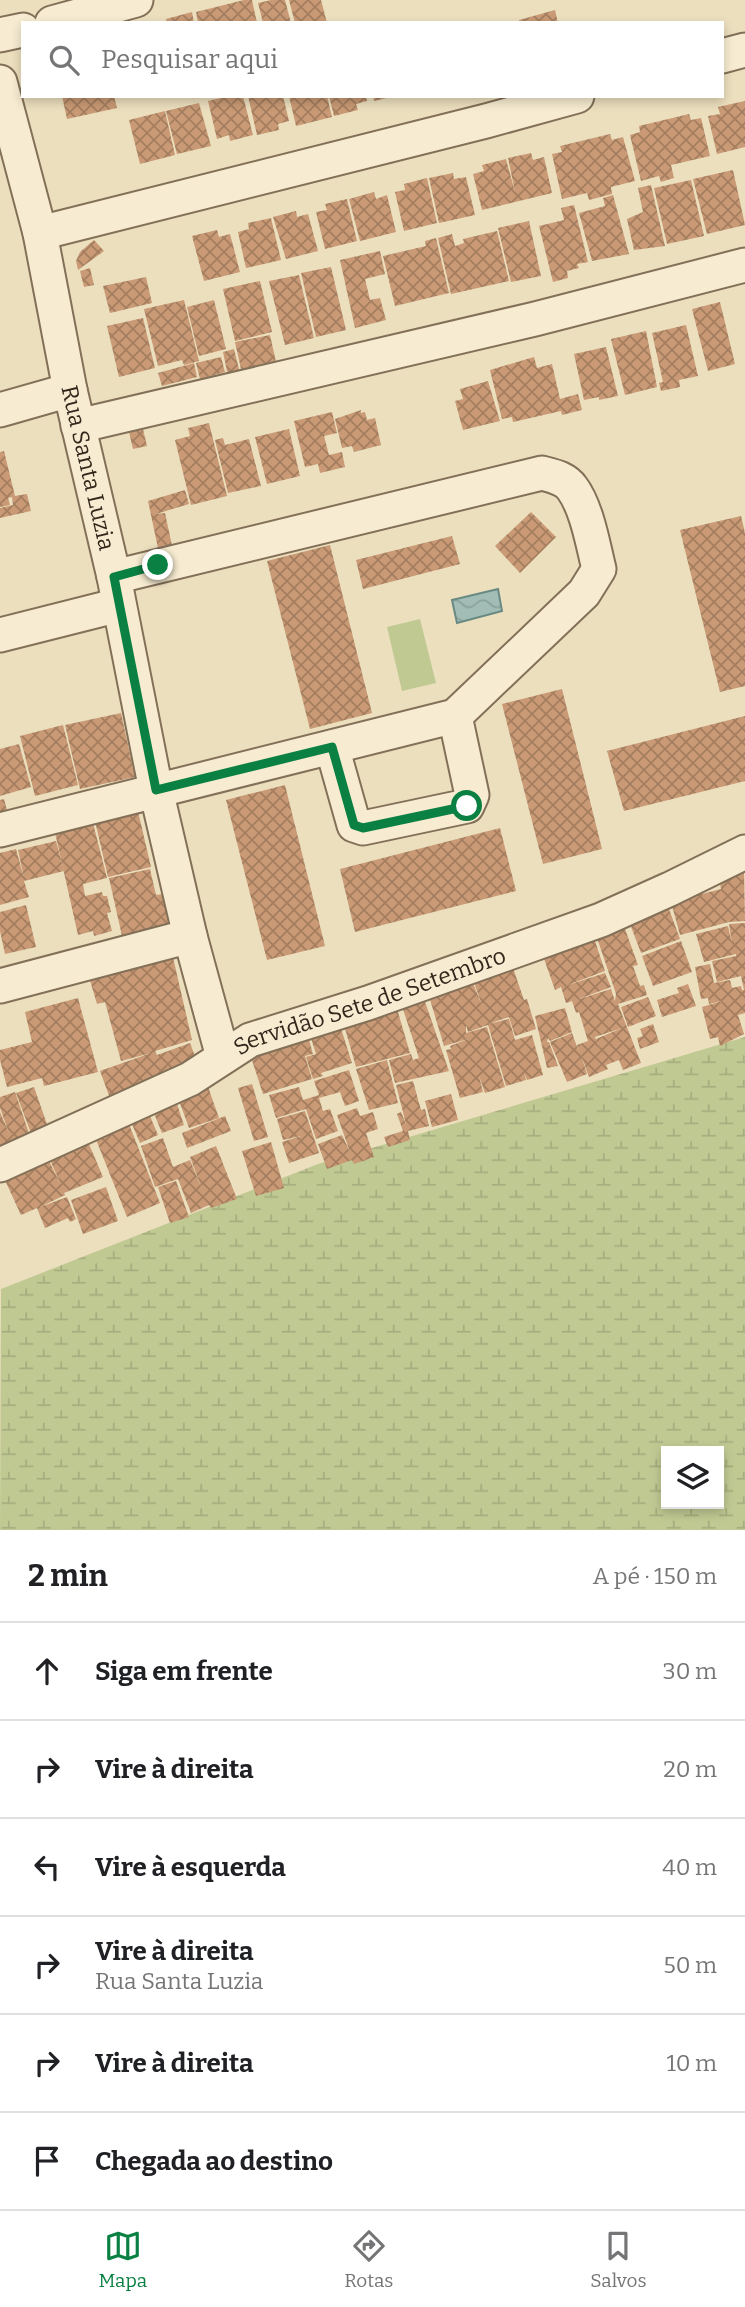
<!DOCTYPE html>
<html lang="pt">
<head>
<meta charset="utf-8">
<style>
	:root { --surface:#fff; --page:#f6f6f6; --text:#202124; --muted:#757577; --line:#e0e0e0; --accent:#0b8043 }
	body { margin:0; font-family:Bitter,serif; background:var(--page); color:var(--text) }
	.controls { position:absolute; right:21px; bottom:21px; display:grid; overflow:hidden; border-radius:0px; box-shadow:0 4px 10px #0003 }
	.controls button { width:63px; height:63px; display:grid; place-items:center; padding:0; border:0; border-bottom:2px solid var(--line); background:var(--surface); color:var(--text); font:35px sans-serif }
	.stop { position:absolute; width:21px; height:21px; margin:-16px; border:5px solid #0b8043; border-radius:50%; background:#fff }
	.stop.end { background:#0b8043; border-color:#fff; box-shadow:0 2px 7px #0008 }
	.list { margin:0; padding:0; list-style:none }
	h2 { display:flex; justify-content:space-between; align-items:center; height:91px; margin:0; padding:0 28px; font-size:30px }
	h2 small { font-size:23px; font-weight:400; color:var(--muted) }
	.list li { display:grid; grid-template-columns:46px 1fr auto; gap:21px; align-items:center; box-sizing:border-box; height:98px; padding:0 28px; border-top:2px solid var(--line) }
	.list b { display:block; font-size:26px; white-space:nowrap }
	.list p { margin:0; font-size:23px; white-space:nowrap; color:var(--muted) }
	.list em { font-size:23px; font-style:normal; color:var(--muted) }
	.icon { flex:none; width:38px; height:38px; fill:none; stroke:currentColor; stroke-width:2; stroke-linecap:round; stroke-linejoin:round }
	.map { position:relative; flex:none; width:745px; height:1530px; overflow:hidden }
	.search { position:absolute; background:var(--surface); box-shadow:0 4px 10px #0003; left:21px; right:21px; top:21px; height:77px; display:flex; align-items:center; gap:18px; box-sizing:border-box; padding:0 24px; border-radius:0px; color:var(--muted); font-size:26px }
	.sheet { height:679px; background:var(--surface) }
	nav { display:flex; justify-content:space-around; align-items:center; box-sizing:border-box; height:98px; border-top:2px solid var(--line); background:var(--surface); font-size:19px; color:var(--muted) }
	nav a { display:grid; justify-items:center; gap:4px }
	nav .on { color:var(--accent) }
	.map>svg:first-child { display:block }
	.wetland { fill:url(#wetland-marsh); fill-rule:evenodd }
	.garden { fill:#c1c993 }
	.water { fill:url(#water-waves); stroke:#698a83; stroke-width:2 }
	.building { fill:url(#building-cross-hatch); fill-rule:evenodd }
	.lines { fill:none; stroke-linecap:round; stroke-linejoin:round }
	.minor-casing { stroke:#837058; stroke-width:37 }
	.minor { stroke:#f7ecd1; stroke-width:33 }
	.route { stroke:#0b8043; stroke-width:9 }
	.labels { text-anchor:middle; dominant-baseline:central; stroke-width:5; stroke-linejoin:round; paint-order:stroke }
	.street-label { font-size:23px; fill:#33271c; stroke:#f3e9cd }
</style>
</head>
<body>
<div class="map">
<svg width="745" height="1530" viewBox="0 0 745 1530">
	<defs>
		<pattern id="wetland-marsh" width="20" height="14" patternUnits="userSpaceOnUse" patternTransform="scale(1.75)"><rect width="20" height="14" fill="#c1c993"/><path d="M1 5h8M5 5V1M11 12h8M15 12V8" fill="none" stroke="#a6ad7e"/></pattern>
		<pattern id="water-waves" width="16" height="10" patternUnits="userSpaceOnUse" patternTransform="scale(1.75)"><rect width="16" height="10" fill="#a1bdb6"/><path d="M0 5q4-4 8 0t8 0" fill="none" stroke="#8ba29c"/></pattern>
		<pattern id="building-cross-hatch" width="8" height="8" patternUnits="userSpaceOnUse" patternTransform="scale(1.75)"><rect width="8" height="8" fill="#c99a75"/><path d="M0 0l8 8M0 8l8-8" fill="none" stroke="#a47e5f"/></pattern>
	</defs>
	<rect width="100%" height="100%" fill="#ecdfbe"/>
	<path class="wetland" d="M 745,1037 L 745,1530 L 0,1530 L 1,1289 L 318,1164 ZM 666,1451 L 719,1451 L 719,1504 L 666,1504 Z"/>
	<polygon class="garden" points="420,619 436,683 402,691 387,627"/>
	<polygon class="water" points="498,589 502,611 457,623 452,600"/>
	<g class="building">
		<polygon points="244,0 252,0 257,23 198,23 196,12"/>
		<polygon points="271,0 285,0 291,23 263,23 258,3"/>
		<polygon points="289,0 321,0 327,23 295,23"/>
		<polygon points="555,10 558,23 520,23 519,20"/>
		<polygon points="192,12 194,23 167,23 166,19"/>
		<polygon points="62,96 114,96 117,108 67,119"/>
		<polygon points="229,96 243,96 253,135 230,141 229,135 217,139 208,101"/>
		<polygon points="248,96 283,96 289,121 278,124 279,130 257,135"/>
		<polygon points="289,96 327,96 332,117 296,126"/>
		<polygon points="329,96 366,96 367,101 356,104 358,110 334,116"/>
		<polygon points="373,96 391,96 391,97 374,101"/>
		<polygon points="745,101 745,147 717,154 708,116 720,114 718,107"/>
		<polygon points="199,103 211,146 177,154 166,111"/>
		<polygon points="165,111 175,155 140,164 129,120"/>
		<polygon points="689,114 691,120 701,118 710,156 671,165 674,178 661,182 659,176 641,181 630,135 640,132 639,126"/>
		<polygon points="610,134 612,140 623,137 635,181 611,187 612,194 589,200 587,193 562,199 552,154 562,152 560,146"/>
		<polygon points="531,153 533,160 544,157 552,193 482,210 473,174 484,171 482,165 506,159 515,192 508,158"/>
		<polygon points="733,170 745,225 707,234 693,179"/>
		<polygon points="453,173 454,179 466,177 475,215 439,223 429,178"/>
		<polygon points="427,178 437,223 404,231 395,192 405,190 404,184"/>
		<polygon points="691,180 704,236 667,244 654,188"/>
		<polygon points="651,185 665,246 634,250 627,219 643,212 638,188"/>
		<polygon points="374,192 376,199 387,195 396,232 360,241 349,199"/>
		<polygon points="613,195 629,254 592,261 579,213 605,206 603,198"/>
		<polygon points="347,199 357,241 325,249 316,212 327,210 325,204"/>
		<polygon points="574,205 588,262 577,264 579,268 567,271 568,278 553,282 539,226 564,220 561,208"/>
		<polygon points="296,211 297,217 308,214 318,251 286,259 273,217"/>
		<polygon points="271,218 281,260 246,268 238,232 249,229 248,223"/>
		<polygon points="529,221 541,276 511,282 498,228"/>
		<polygon points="217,230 219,237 230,234 240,272 204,281 192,236"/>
		<polygon points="497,231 509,281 451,294 438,238 452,234 455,246 464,243 463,239"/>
		<polygon points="436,238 449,293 395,306 383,256 426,246 425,241"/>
		<polygon points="94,240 104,251 78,270 76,261 80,252"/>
		<polygon points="380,251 385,274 365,279 370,300 380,298 386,320 355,328 340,260"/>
		<polygon points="331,267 346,330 316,337 301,273"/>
		<polygon points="90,268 94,285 84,287 80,271"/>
		<polygon points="299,275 314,338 285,345 269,281"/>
		<polygon points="146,277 152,303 110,313 103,286"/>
		<polygon points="260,281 272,332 235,341 223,289"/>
		<polygon points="184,300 199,361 184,365 182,360 158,366 144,309"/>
		<polygon points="214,300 226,349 199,356 187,307"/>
		<polygon points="720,302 735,364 708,371 692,309"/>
		<polygon points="143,318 155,368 119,377 107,326"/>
		<polygon points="686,325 698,376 679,380 680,387 661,391 659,383 663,382 652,333"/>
		<polygon points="646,331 657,387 625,395 611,339"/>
		<polygon points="270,335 276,362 241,369 235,342"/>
		<polygon points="606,347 618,396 599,400 599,397 584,400 574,354"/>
		<polygon points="234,349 240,373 228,376 223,352"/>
		<polygon points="221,357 225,372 200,379 196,363"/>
		<polygon points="534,357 537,368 552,364 560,399 578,394 582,410 562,415 561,411 513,422 512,417 502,419 490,370"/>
		<polygon points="194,363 197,377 162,386 158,373"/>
		<polygon points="488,381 500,421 463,430 455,401 463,399 460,389"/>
		<polygon points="361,410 361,413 365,412 367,420 375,418 381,445 354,452 352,446 342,448 335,419"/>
		<polygon points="332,412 337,433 324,436 329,455 342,452 345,467 320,473 318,464 305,467 294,421"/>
		<polygon points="209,423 227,496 191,505 175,440 190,436 188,428"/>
		<polygon points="143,429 147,446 133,449 129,432"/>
		<polygon points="289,429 300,476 267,484 255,437"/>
		<polygon points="223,438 225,445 249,439 261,486 228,493 215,440"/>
		<polygon points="4,451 15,496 27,494 31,511 0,518 0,508 13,505 12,497 8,498 10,505 0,507 0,452"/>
		<polygon points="185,490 189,504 156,514 165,513 173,550 159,553 148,501"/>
		<polygon points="531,512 556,537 520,573 495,546"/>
		<polygon points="741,516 745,533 745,686 720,692 680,530"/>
		<polygon points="452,536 460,564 363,589 356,560"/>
		<polygon points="330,545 372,713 310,729 267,561"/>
		<polygon points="562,689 602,849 543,864 502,704"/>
		<polygon points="121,713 135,777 80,789 65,725"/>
		<polygon points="745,716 745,781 624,811 607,751"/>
		<polygon points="63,725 78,785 35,796 20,736"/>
		<polygon points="19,744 31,787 0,796 0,749"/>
		<polygon points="285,785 325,946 267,960 226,800"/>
		<polygon points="4,799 8,814 0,816 0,800"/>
		<polygon points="137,807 151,867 108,877 94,817"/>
		<polygon points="92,819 107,878 83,884 85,896 102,892 103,896 107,896 111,912 107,913 112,931 94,936 93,931 78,935 54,828"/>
		<polygon points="500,828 516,891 355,932 340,869"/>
		<polygon points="56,841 64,871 24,881 29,897 0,905 0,853 16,849 24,878 18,850"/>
		<polygon points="150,869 156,895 163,894 170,925 122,936 109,878"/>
		<polygon points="744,869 745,921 729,922 680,935 671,902 721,889 720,883"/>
		<polygon points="26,905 36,947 5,954 0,931 0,912"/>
		<polygon points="669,909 680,939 641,953 630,924"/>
		<polygon points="745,923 745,1013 738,1015 744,1034 720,1046 718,1037 710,1039 702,1007 722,1001 709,1004 708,998 701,999 695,967 710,964 714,983 730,980 732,988 741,986 742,990 744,990 741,976 717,982 712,961 736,956 736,954 704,962 696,934 728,926 732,943 729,924"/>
		<path d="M 625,929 L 638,965 L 633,966 L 640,986 L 644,985 L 647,995 L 618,1004 L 641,1063 L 623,1070 L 619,1060 L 606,1065 L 608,1069 L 589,1077 L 581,1055 L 587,1074 L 567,1082 L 550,1042 L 572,1033 L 579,1052 L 577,1045 L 588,1041 L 579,1012 L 576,1013 L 572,1001 L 566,1003 L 561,987 L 555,990 L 543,956 L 594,938 L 605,971 L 565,986 L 605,973 L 611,987 L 576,1000 L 611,989 L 615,1001 L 616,994 L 597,938 ZM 622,1028 L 596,1039 L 601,1052 L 595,1037 Z"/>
		<polygon points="681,941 692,972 653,986 642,956"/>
		<polygon points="172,953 192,1040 155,1051 157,1055 190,1043 199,1067 111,1101 100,1071 151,1053 121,1061 105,1002 97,1004 89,977"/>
		<polygon points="512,965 524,1000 527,999 536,1029 515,1036 509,1017 488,1024 509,1019 515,1040 532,1035 543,1075 527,1080 524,1073 526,1080 506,1086 488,1025 468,1032 466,1025 466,1033 487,1027 505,1087 485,1093 479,1076 483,1092 460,1098 446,1050 451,1049 450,1046 468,1039 444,1046 428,993 471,978 482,1006 472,976"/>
		<polygon points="688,984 696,1006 662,1017 657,1000 679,993 677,988"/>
		<polygon points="423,996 449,1071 395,1083 389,1060 411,1054 413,1060 419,1058 401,1003"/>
		<polygon points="648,997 656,1016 628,1027 621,1007"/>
		<polygon points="78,998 98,1072 44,1086 42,1078 7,1087 0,1060 0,1050 32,1042 25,1012"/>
		<polygon points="395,1002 410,1053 356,1067 342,1018"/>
		<polygon points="565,1008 572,1032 550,1041 548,1038 547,1042 549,1042 558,1066 547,1068 535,1016"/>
		<polygon points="338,1019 352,1063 321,1073 323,1076 313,1079 306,1057 316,1054 308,1029"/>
		<polygon points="653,1024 659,1042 640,1049 637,1038 643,1036 640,1029"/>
		<polygon points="306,1029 313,1054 305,1056 312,1079 263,1094 248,1048"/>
		<polygon points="387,1060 398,1103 369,1110 356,1069"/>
		<polygon points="349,1070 359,1101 345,1106 340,1092 319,1098 323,1111 330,1109 338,1131 316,1139 306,1109 276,1118 269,1095 299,1087 303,1100 319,1095 314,1081"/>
		<polygon points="413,1081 421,1110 425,1109 429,1126 408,1131 410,1140 388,1147 384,1137 403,1131 397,1114 401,1112 406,1124 396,1085"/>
		<polygon points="207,1084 219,1118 189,1128 177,1095"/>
		<polygon points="252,1084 268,1137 254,1141 238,1088"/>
		<polygon points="34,1087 49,1130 32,1136 16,1093"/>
		<polygon points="15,1092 30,1136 0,1156 0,1112 9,1133 0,1108 0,1097"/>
		<polygon points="451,1094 458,1120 432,1127 425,1101"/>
		<polygon points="175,1098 184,1125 162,1133 151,1106"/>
		<polygon points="357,1108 360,1116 373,1112 378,1129 366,1133 374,1157 354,1164 352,1160 327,1169 318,1144 342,1135 350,1152 337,1115"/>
		<polygon points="147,1109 158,1135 140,1143 129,1117"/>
		<polygon points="305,1111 319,1153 289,1163 282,1142 301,1136 283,1140 277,1119"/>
		<polygon points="225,1116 231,1131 187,1148 182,1133"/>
		<polygon points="127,1119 160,1203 127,1217 93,1132"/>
		<polygon points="86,1137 103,1177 64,1193 65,1195 40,1207 67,1197 76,1219 70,1222 68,1218 45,1228 37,1208 21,1215 3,1176 45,1153 61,1185 47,1153"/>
		<polygon points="163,1138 173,1167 190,1160 202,1189 190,1157 216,1146 237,1199 211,1208 209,1205 191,1213 178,1179 155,1187 141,1146"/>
		<polygon points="271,1142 284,1188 256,1196 242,1151"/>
		<polygon points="176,1181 189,1217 170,1223 158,1187"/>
		<polygon points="106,1187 118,1221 83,1234 71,1200"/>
	</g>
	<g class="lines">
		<g class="minor-casing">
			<g id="minor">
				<polyline points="52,23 136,0"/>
				<polyline points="0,35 23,30"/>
				<polyline points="722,56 745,50"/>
				<path id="s1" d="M 0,82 L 40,233 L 70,390 L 114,577 L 156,790 L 190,936 L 223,1057"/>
				<polyline points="40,233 486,121 577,96"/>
				<polyline points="0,410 70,390"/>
				<polyline points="78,426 535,319 745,265"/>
				<polyline points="0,635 119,605"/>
				<polyline points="332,747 354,825 363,828 467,806 472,795 455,716"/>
				<path d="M 0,830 L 455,716 L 584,593 L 599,569 C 593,545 587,508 572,488 C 565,478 553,476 542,473 L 114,577"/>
				<polyline points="0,986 190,936"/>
				<path id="s2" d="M 0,1165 L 190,1079 L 250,1040 L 368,1003 L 601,920 L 670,889 L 745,852"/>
			</g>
		</g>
		<use href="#minor" class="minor"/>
	</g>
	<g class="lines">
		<polyline class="route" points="158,565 114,577 156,790 332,747 354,825 363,828 467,806"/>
	</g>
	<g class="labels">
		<g class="street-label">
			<text stroke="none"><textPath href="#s1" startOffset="396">Rua Santa Luzia</textPath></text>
			<text stroke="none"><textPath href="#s2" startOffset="406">Servidão Sete de Setembro</textPath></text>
		</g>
	</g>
</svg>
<div class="controls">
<button><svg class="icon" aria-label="layers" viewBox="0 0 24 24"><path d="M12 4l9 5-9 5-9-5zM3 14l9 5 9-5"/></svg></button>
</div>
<div class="stop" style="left:467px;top:806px"></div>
<div class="stop end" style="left:158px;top:565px"></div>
<div class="search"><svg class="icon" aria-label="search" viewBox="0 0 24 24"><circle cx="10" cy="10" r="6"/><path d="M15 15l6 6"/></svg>Pesquisar aqui</div>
</div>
<section class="sheet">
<h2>2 min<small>A pé · 150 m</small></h2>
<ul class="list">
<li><svg class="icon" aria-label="ahead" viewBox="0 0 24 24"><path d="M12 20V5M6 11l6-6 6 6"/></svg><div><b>Siga em frente</b></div><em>30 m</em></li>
<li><svg class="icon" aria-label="right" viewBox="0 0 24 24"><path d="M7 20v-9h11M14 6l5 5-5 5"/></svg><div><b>Vire à direita</b></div><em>20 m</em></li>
<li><svg class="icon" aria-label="left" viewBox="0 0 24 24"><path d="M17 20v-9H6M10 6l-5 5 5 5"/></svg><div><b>Vire à esquerda</b></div><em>40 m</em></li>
<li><svg class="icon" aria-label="right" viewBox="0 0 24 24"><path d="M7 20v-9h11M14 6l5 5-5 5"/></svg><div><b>Vire à direita</b><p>Rua Santa Luzia</p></div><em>50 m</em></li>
<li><svg class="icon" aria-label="right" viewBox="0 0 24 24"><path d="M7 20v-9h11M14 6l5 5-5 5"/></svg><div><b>Vire à direita</b></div><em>10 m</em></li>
<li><svg class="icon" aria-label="arrive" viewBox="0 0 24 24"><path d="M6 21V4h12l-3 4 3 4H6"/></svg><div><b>Chegada ao destino</b></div></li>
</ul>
</section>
<nav>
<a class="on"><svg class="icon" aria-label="map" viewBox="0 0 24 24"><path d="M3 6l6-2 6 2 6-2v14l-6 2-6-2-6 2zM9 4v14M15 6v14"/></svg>Mapa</a>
<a><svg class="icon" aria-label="directions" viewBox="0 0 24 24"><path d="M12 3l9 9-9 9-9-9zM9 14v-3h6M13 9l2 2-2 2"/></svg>Rotas</a>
<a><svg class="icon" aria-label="saved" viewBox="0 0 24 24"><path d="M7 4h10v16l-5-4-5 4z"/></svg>Salvos</a>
</nav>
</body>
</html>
